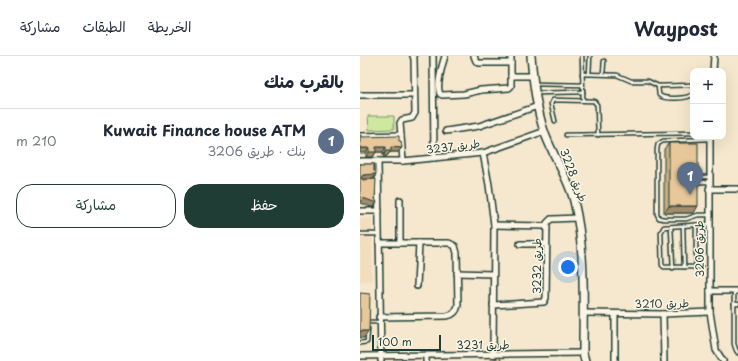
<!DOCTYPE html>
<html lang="ar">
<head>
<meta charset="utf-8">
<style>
	:root { --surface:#fff; --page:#f6f6f7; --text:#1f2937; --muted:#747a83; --line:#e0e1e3; --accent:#1f3d34 }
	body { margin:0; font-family:"Playpen Sans","Playpen Sans Arabic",sans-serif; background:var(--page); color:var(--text); direction:rtl }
	.controls { position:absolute; right:12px; top:12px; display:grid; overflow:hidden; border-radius:8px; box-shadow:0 4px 16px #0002 }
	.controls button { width:36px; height:36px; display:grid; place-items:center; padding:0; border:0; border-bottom:1px solid var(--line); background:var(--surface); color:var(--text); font:20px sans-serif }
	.scale { position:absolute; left:12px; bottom:10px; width:69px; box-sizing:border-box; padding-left:4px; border:2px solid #1f3d34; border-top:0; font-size:11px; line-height:14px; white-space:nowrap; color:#1f3d34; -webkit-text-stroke:3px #fcf5e5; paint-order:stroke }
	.you { position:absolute; left:208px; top:211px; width:14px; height:14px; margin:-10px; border:3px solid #fff; border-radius:50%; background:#1a73e8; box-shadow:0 0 0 6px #1a73e833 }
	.badge { display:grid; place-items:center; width:26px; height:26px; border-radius:50%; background:var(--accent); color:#fff; font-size:13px; font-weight:700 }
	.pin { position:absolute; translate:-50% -33px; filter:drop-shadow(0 1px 2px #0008) }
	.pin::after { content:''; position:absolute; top:21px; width:14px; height:12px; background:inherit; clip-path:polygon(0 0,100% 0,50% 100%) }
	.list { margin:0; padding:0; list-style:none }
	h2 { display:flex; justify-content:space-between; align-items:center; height:52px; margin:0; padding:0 16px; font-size:17px }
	h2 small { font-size:13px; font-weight:400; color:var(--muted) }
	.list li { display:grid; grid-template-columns:26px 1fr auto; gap:12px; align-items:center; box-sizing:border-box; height:64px; padding:0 16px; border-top:1px solid var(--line) }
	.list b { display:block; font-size:15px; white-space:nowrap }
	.list p { margin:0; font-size:13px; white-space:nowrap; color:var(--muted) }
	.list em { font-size:13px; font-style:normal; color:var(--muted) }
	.actions { display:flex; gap:8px; padding:12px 16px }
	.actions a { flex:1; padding:9px 0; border:1px solid var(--accent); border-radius:16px; text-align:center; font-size:14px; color:var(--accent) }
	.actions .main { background:var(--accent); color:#fff }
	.map { position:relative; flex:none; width:378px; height:305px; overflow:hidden; direction:ltr }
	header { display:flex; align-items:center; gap:24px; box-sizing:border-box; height:56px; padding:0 20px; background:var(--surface); border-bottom:1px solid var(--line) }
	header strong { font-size:19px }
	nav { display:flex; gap:22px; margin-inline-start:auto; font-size:14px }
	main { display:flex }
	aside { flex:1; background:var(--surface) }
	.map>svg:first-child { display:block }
	.built { fill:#f2debe }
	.pitch { fill:#cee99f; stroke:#76936a }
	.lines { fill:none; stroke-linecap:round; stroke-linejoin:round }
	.lane-casing { stroke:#1f3d34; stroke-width:5.5 }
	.street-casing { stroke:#1f3d34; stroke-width:8 }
	.secondary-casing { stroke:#1f3d34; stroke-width:10 }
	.lane { stroke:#fcf5e5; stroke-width:2.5 }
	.street { stroke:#fcf5e5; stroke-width:5 }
	.secondary { stroke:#fcf5e5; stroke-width:7 }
	.wall { fill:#c8ac84; stroke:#1f3d34 }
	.shaded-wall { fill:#a28c6c; stroke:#1f3d34 }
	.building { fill:#e8c89a; stroke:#1f3d34 }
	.labels { text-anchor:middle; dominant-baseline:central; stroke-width:3; stroke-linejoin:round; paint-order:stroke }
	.street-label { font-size:11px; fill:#1f3d34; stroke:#fcf5e5 }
</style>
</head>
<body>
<header>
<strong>Waypost</strong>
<nav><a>الخريطة</a><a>الطبقات</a><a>مشاركة</a></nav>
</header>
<main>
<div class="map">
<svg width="378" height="305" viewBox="0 0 378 305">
	<rect width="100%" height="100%" fill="#f6e8ce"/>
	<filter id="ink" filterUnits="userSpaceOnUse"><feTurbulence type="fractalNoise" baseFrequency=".025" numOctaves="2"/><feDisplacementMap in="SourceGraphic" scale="8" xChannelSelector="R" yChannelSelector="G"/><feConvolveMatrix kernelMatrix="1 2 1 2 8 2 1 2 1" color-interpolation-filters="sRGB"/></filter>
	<g filter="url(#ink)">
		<rect class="built" x="0" y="162" width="12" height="63"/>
		<polygon class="pitch" points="8,60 34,60 34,73 9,74"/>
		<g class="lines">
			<g class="lane-casing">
				<g id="lane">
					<polyline points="222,0 223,44"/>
					<polyline points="222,18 257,19 271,25 288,25 298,30 333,29"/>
					<polyline points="229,18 230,0"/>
					<polyline points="243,18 244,5"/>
					<polyline points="175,28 222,29"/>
					<path d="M 298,30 L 299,39 C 304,44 328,43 333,38"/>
					<polyline points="176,37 223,36"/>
					<polyline points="195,65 191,48 193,44 234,45 237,49 238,79"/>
					<polyline points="206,79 333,77"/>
					<polyline points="338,121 349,121"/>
					<polyline points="338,126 350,126"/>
					<polyline points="349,159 338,159 326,163 304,163 299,162 297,158 297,93 298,88 303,85 349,83"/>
					<polyline points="336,169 336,211"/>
					<polyline points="323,170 324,211"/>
					<polyline points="311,171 313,212"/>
					<polyline points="0,178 18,178"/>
					<polyline points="341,211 304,211 302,209 301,176 304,171 349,168"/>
					<polyline points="374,235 374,288 376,294 378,297"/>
					<polyline points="374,248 378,248"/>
					<polyline points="8,266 20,266"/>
					<polyline points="0,287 7,286 8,273"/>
				</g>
			</g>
			<g class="street-casing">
				<g id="street">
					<polyline points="73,0 74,102"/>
					<path d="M 85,0 C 82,9 76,31 80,38 L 82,39 L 104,38 L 121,34 L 149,32 L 151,30 L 151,0"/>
					<polyline points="114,0 116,5 119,7 151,7"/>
					<polyline points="353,15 354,0"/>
					<polyline points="151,20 173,20"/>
					<polyline points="0,39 53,39"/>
					<polyline points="86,75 119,70 178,50"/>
					<polyline points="0,80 41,79"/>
					<polyline points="350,81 350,256 356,294 363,305"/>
					<polyline points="123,97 129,129 134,169 133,298"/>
					<polyline points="0,105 43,105 123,97 185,75"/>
					<polyline points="18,105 21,305"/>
					<polyline points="43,105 40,67 42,64 52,62 55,57 54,3 53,0"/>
					<polyline points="349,133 378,133"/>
					<polyline points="40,144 40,187"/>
					<polyline points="0,155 19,155"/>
					<polyline points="134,169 186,170"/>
					<path d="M 19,187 L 89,187 L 95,190 L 97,197 L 98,249 C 97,255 93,259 87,260 L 19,261"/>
					<polyline points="160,188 186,188"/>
					<polyline points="97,217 133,218"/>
					<polyline points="57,230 59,187"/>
					<polyline points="350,235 378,235"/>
					<polyline points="133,249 184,246 186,242 187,167 191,163 193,163 217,162"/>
					<polyline points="223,257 303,258 350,256"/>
					<polyline points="255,258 255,305"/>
					<polyline points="303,258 304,305"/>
					<polyline points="66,299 66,305"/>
					<polyline points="0,300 223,297"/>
				</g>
			</g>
			<g class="secondary-casing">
				<path id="secondary" d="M 171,0 C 173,25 176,51 184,75 C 192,99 208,121 214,145 C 226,195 223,246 223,297 L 225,305"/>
			</g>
			<use href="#lane" class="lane"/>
			<use href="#street" class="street"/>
			<use href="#secondary" class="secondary"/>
		</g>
		<g class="wall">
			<polygon points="1,81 38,96 30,96 27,100 23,100 23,96 16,96 13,101 6,101 6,97"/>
			<polygon points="309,87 338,128 334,157 304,157 304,93"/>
		</g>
		<g class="shaded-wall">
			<polygon points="16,91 26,91 23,96 16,96 13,101 6,101 9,96"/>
			<polygon points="31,91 42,92 38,96 30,96 27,100 23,100 26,95"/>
			<polygon points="0,92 9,92 6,97 0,97"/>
			<polygon points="16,118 13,123 0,123 3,119"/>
			<polygon points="3,142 17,146 14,151 11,151 1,147 0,148 0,145"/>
			<polygon points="309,150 338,150 334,157 304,157"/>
			<polygon points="0,275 9,275 4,282 0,282"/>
		</g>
		<g class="building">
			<polygon points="0,79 1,79 1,81 39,80 39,85 41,85 42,92 31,91 31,95 26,95 26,91 16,91 16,96 9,96 9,92 0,92"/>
			<polygon points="309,87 338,87 338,109 340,121 338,128 338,150 309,150"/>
			<polygon points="0,108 14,108 14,115 16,115 16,118 3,119 1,122 3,124 16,123 15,143 17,146 14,146 3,142 2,145 0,145"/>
			<polygon points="0,237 10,238 9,275 0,275"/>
			<polygon points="140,301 141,305 129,305"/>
		</g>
	</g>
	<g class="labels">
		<g class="street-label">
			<text transform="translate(93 90) rotate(-7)">طريق 3237</text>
			<text transform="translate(214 119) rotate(69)">طريق 3228</text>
			<text transform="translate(339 193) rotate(-91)">طريق 3206</text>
			<text transform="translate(176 210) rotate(-90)">طريق 3232</text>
			<text transform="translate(302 247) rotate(-1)">طريق 3210</text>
			<text x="123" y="288">طريق 3231</text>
		</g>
	</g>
</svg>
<div class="controls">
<button>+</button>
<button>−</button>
</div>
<div class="scale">100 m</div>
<div class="you"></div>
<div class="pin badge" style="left:330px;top:139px;background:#5c6f8a">1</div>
</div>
<aside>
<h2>بالقرب منك<small></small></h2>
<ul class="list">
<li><span class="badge" style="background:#5c6f8a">1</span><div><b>Kuwait Finance house ATM</b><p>بنك · طريق 3206</p></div><em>210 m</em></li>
</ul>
<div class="actions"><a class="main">حفظ</a><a>مشاركة</a></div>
</aside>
</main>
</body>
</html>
